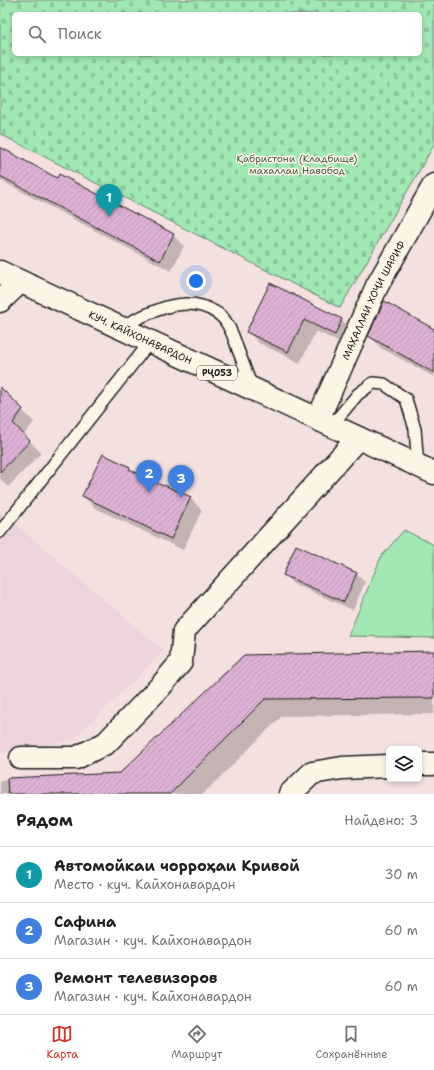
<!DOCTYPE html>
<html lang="ru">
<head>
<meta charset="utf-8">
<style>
	:root { --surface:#fff; --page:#f6f6f6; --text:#202124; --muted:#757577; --line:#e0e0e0; --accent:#d93025 }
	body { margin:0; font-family:"Shantell Sans",sans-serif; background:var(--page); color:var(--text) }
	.controls { position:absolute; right:12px; bottom:12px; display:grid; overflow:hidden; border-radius:6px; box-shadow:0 2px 6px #0003 }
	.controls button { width:36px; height:36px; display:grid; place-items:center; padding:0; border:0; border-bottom:1px solid var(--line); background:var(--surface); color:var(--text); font:20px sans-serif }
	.you { position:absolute; left:196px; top:281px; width:14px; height:14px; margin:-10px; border:3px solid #fff; border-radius:50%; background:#1a73e8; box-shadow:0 0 0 6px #1a73e833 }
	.badge { display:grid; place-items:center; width:26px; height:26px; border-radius:50%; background:var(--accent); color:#fff; font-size:13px; font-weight:700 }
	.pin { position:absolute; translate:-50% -33px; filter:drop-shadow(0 1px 2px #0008) }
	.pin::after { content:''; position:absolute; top:21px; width:14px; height:12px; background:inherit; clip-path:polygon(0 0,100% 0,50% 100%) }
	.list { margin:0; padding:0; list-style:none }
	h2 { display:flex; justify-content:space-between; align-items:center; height:52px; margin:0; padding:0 16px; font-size:17px }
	h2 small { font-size:13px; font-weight:400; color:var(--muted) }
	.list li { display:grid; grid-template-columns:26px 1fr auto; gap:12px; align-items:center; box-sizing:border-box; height:56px; padding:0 16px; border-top:1px solid var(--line) }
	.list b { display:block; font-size:15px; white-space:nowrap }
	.list p { margin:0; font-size:13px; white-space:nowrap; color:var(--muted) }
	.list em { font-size:13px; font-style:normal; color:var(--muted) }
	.icon { flex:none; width:22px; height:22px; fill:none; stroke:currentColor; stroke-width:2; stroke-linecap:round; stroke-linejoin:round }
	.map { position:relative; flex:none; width:434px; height:794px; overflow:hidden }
	.search { position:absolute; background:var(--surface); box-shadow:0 2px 6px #0003; left:12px; right:12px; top:12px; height:44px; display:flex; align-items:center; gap:10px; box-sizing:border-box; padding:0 14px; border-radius:6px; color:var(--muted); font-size:15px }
	.sheet { height:220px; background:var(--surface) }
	nav { display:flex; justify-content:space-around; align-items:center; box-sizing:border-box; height:56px; border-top:1px solid var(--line); background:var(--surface); font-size:11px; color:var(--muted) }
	nav a { display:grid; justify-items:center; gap:2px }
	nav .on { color:var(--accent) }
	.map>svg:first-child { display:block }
	.built { fill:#edd3dc }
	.green { fill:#a1e8b5; stroke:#5e8268 }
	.cemetery { fill:url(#cemetery-stones); stroke:#5e8268; fill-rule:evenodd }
	.shadow { fill:#0003 }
	.building { fill:url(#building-hatch); stroke:#1c1c1c }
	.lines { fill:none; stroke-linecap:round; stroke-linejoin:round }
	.lane-casing { stroke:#1c1c1c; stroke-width:14 }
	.street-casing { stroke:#1c1c1c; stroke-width:25 }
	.secondary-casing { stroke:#1c1c1c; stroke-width:25 }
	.primary-casing { stroke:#1c1c1c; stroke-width:25 }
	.lane { stroke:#fcf5e5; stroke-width:11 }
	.street { stroke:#fcf5e5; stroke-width:22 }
	.secondary { stroke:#fcf5e5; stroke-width:22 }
	.primary { stroke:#fcf5e5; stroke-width:22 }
	.labels { text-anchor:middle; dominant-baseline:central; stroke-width:3; stroke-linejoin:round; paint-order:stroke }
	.shield { fill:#fcf5e5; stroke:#5f5d58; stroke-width:1 }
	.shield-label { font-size:9px; font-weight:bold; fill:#1c1c1c }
	.park-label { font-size:10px; fill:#44594a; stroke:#fcf5e5 }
	.street-label { font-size:10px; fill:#1c1c1c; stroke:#fcf5e5 }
</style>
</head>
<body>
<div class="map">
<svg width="434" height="794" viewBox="0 0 434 794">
	<defs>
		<pattern id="cemetery-stones" width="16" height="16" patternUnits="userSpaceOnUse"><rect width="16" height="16" fill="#a1e8b5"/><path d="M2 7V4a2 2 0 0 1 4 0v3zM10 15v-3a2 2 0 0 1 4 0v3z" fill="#8ac69b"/></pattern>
		<pattern id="building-hatch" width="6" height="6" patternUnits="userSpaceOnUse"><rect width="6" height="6" fill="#deb1d4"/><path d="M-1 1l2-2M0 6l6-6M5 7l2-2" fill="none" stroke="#be98b5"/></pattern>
	</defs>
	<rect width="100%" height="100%" fill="#f3e1e0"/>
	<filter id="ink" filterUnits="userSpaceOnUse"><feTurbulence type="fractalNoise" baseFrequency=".025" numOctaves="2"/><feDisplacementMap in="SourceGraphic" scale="8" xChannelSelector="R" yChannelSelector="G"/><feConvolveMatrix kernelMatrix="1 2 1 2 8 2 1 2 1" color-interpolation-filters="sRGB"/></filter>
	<g filter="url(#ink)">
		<polygon class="built" points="0,511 164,651 73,740 0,753"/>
		<polygon class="green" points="404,530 434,545 434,638 348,636 381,557"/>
		<path class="cemetery" d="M 0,0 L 434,0 L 434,145 L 340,308 L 0,134 ZM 14,14 L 420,14 L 420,54 L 14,54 Z"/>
		<g class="shadow">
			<polygon points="0,148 57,179 173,235 184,246 171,271 0,180"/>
			<polygon points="270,285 342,320 353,331 346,346 316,331 300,363 259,343 248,332"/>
			<polygon points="434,330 434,377 381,348 370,336"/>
			<polygon points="1,389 34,422 24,435 41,453 8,487 0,479"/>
			<polygon points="103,455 130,468 135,473 164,487 190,498 202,510 183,550 95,508 83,496"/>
			<polygon points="356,574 365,582 353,610 292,583 284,575"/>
			<polygon points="434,652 434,714 282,716 203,794 0,794 0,780 120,774 244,656"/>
		</g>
		<g class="building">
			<polygon points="0,147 57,178 59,174 174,234 160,261 0,176"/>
			<polygon points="270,283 342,319 335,335 304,320 288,352 246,332"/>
			<polygon points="384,301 434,329 434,373 368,336"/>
			<polygon points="0,387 23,409 13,423 30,441 0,472"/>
			<polygon points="103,454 130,467 129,469 163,486 164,485 191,497 171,539 82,496"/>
			<polygon points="296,545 357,573 344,602 283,575"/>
			<polygon points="434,651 434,698 265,699 170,794 8,794 7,778 120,773 244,655"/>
		</g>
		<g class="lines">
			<g class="lane-casing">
				<g id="lane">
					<path d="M 120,327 C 148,314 184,292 215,312 C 219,314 223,317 226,322 C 231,330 235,340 238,350 C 243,362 247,375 252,387"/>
					<polyline points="331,426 358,394 373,383 384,384 406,399 415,429 418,466"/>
					<polyline points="0,532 150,342"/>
				</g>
			</g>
			<g class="street-casing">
				<g id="street">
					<path id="s1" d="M 318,419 L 377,286 L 434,185"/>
					<polyline points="21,758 76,758 106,743 160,687 181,662 184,631 358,438"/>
					<polyline points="419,764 434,764"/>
					<polyline points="290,794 312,773 342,768 389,766"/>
				</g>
			</g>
			<g class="secondary-casing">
				<polyline id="secondary" points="0,301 20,282"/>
			</g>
			<g class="primary-casing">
				<g id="primary">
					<path id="s2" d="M 0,272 L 434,473"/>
				</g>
			</g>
			<use href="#lane" class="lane"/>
			<use href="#street" class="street"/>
			<use href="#secondary" class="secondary"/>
			<use href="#primary" class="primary"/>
		</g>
	</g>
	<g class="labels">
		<rect class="shield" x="197" y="366" width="40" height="14" rx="3"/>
		<g class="shield-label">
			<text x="217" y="373">РҶ053</text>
		</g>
		<g class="park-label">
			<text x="297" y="158">Қабристони (Кладбище)<tspan x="297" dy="12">махаллаи Навобод</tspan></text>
		</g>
		<g class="street-label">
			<text stroke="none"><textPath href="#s1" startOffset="131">МАҲАЛЛАИ ХОҶИ ШАРИФ</textPath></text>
			<text stroke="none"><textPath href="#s2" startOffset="155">КУЧ. КАЙХОНАВАРДОН</textPath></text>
		</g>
	</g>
</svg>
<div class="controls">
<button><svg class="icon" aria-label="layers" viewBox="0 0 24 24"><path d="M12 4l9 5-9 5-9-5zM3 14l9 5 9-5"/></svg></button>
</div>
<div class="you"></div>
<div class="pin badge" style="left:109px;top:217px;background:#0f9aa8">1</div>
<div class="pin badge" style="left:149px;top:493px;background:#3f7fe0">2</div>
<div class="pin badge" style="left:181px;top:498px;background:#3f7fe0">3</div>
<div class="search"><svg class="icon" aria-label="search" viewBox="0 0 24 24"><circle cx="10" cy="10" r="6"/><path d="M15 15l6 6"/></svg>Поиск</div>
</div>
<section class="sheet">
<h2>Рядом<small>Найдено: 3</small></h2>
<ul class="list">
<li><span class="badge" style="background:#0f9aa8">1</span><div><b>Автомойкаи чорроҳаи Кривой</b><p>Место · куч. Кайхонавардон</p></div><em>30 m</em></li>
<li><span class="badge" style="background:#3f7fe0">2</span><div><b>Сафина</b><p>Магазин · куч. Кайхонавардон</p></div><em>60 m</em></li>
<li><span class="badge" style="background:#3f7fe0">3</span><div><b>Ремонт телевизоров</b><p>Магазин · куч. Кайхонавардон</p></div><em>60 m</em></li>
</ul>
</section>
<nav>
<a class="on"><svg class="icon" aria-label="map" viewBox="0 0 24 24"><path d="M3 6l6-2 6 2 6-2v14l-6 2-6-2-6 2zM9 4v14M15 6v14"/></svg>Карта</a>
<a><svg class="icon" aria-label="directions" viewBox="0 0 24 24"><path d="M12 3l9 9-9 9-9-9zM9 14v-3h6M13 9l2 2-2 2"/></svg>Маршрут</a>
<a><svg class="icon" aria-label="saved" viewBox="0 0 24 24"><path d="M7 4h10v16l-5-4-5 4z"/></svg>Сохранённые</a>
</nav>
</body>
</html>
